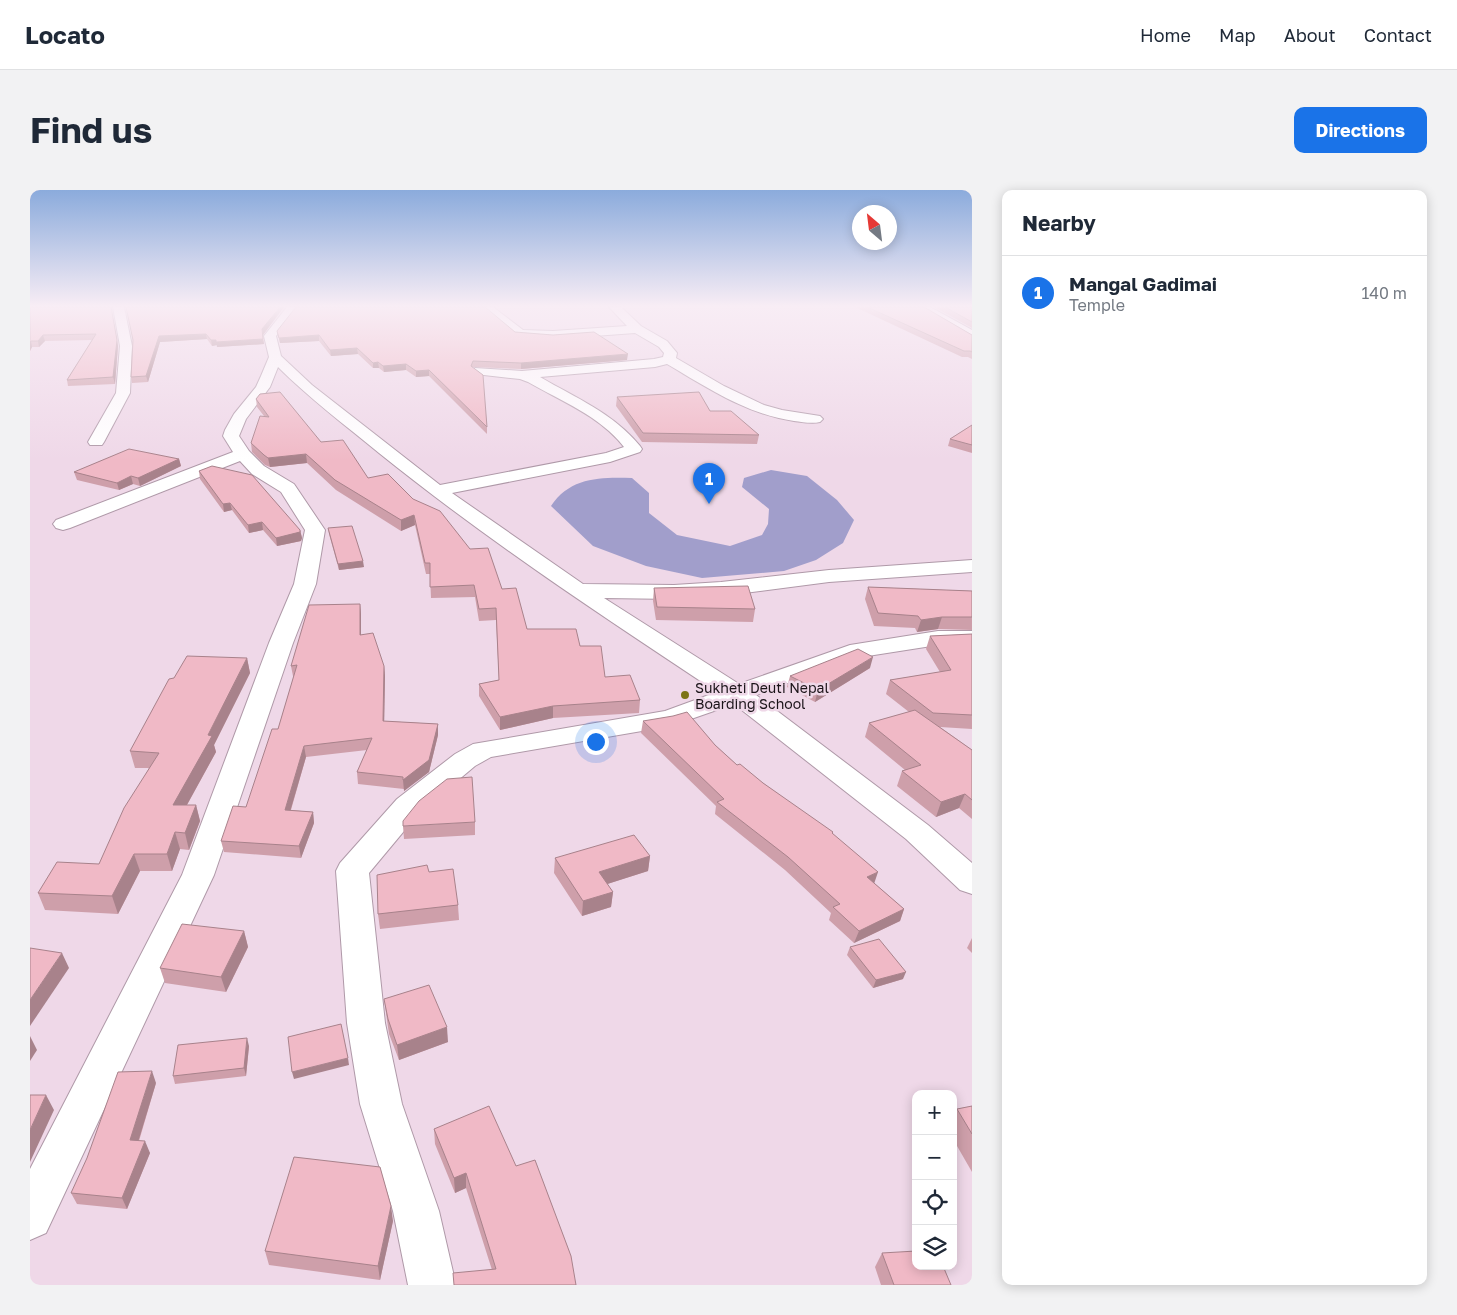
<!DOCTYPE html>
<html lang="en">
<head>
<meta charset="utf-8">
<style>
	:root { --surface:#fff; --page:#f2f2f3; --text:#1f2937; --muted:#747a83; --line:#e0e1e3; --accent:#1a73e8 }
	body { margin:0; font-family:"Golos Text",sans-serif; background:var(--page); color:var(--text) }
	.controls { position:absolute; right:15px; bottom:15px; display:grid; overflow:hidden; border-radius:10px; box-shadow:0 2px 12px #0003 }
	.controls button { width:45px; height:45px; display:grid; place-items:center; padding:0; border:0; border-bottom:1px solid var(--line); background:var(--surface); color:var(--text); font:25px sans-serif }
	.compass { position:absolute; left:822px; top:15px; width:45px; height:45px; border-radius:50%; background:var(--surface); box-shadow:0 2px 12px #0003; rotate:332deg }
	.you { position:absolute; left:565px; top:551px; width:18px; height:18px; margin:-12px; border:4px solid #fff; border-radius:50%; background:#1a73e8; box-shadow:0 0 0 8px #1a73e833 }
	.badge { display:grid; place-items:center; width:32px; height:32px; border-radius:50%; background:var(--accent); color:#fff; font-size:16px; font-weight:700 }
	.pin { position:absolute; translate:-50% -41px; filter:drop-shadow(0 1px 2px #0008) }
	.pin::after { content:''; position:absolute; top:26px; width:18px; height:15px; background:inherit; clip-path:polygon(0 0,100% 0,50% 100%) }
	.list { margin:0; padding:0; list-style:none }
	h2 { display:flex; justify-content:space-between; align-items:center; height:65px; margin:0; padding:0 20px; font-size:21px }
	h2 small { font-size:16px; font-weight:400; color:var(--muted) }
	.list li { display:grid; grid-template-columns:32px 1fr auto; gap:15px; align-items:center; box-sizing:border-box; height:75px; padding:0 20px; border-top:1px solid var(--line) }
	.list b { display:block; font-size:19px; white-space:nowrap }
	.list p { margin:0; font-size:16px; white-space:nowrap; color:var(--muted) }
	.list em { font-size:16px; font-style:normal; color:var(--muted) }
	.icon { flex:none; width:28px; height:28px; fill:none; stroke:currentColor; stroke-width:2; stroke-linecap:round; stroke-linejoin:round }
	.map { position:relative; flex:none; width:942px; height:1095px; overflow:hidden; border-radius:10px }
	header { display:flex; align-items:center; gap:30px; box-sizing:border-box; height:70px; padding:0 25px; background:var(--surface); border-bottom:1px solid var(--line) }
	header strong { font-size:24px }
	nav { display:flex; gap:28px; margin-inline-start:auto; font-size:18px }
	.intro { display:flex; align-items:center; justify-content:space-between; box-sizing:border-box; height:120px; padding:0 30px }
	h1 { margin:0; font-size:35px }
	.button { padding:12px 22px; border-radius:10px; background:var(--accent); color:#fff; font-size:18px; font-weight:700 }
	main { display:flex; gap:30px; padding:0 30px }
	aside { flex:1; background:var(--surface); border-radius:10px; box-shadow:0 2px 12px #0003 }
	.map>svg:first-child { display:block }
	.water { fill:#a19ecb }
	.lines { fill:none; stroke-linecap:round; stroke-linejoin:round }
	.minor-casing { stroke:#af99a8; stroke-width:2 }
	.minor { fill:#fff; fill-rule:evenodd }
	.wall { fill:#ce9faa }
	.shaded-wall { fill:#a8828b }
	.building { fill:#f0b9c6; stroke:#a8828b }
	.poi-dot { fill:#7c7416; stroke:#efd8e8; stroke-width:2 }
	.labels { text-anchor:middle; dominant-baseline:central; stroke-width:5; stroke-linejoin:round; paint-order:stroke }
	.poi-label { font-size:14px; fill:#1a1318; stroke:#efd8e8; text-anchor:start }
</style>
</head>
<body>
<header>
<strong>Locato</strong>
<nav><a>Home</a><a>Map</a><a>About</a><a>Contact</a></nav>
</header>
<div class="intro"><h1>Find us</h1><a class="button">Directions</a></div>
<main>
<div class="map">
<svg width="942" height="1095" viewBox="0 0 942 1095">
	<rect width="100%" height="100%" fill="#efd8e8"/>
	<path class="water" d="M 741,280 L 777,286 L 807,310 L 824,330 L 813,353 L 786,370 L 754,381 L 672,388 L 616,376 L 563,356 L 521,316 C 540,287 571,287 602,288 L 619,303 L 619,323 L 647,345 L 700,356 L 732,345 L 738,334 L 739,319 L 712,297 L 714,288 Z"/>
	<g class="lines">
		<g class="minor-casing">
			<g id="minor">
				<polygon points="83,117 94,117 102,156 100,203 74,252 72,255 60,255 58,252 86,203 90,156"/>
				<path d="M 257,117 L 268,117 L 246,146 L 251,166 L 282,195 L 410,295 L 576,263 L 594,257 C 570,226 531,211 498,192 L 490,189 L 445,184 L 443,181 L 445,178 L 492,181 L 624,169 L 633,167 L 634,163 L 629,157 L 605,143 L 523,149 L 486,146 L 451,117 L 463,117 L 493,140 L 523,141 L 597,136 L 579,117 L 591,117 L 611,136 L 637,151 L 647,163 L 646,168 L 694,196 L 734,215 L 752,220 L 790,226 L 793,229 L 790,232 C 782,234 772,232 764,231 C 716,224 678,198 637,174 L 625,177 L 510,187 C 546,208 583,223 610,256 L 612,259 L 610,262 L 580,272 L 422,303 L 553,394 L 644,395 L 691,392 L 799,380 L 942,370 L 942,382 L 799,392 L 691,406 L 644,409 L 574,408 L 709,494 L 820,455 L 908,441 L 942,441 L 942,455 L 908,455 L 825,468 L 726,505 L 898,635 L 942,673 L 942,704 L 930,700 L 876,649 L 704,514 L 641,536 L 461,567 L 445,576 L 389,623 L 339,683 L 355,833 L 372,914 L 409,1021 L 426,1095 L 378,1095 L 363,1021 L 330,914 L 317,833 L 306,681 L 310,673 L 367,609 L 425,564 L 443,554 L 635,521 L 687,502 C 572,426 457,350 349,263 C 315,235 279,208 248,177 L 240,197 L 216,229 L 209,246 L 219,261 L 234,276 L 264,294 L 295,340 L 286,394 L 263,453 L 184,685 L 16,1043 L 0,1050 L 0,979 L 152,685 L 239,453 L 264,394 L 275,340 L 251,302 L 222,284 L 210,271 L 40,338 L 33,340 L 26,338 L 23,334 L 26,330 L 203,262 L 193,246 L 195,240 L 204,224 L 226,197 L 231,186 L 239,167 L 234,146 Z"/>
				<polygon points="887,117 900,117 942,140 942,149"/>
			</g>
		</g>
		<use href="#minor" class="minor"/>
	</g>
	<g class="wall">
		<polygon points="0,117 81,117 88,156 85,194 38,196 37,190 62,150 15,151 9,157 2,157 0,161"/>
		<polygon points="96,117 254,117 233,145 234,154 187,157 187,155 182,156 177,149 130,152 118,192 102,193 101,187 103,150"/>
		<polygon points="825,117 894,117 942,145 942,169 938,167 932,167"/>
		<polygon points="904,117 942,117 942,138"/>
		<polygon points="247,141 485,142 597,170 491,179 443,177 457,237 457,244 399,186 386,187 376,180 354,182 349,178 343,178 328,164 301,166 289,151 250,153"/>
		<polygon points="587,207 680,221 729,245 727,254 612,252 586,216"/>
		<polygon points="226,209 291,252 338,288 472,399 497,439 550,456 575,487 610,510 609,523 523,528 470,540 449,506 449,494 469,490 466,430 449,431 445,407 401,408 400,384 396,384 385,335 371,341 306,300 277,273 240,277 235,275 222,262 221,253 234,226 227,217"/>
		<polygon points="942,235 942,263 918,256 920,249"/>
		<polygon points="149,269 151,276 110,296 103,294 89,300 47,290 44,282"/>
		<polygon points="169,281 270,340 272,348 271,351 247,356 233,340 219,343 202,320 194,322 170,289"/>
		<polygon points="298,338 334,377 309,380 299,344"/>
		<polygon points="838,397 942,401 942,440 908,439 887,442 885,438 844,436 835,409"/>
		<polygon points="624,398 725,419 723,432 626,430 623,411"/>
		<polygon points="330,414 331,424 331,445 354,476 355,486 354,531 408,534 408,545 399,582 374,601 374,599 328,594 327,582 337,560 276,567 261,620 283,622 284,633 271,668 194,662 191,651 216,617 248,539 264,486 263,486 261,476"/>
		<polygon points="942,444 942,539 910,537 942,560 942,629 929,618 906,627 867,596 872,581 875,580 835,547 839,533 879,522 856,504 860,490 910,482 896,459 900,446"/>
		<polygon points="217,468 220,483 184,555 186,562 157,615 166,615 170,631 159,660 150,659 142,681 110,681 88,724 15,720 8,703 69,674 119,578 105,578 100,561"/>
		<polygon points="840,478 785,512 757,497 760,486"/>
		<polygon points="613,531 685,555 707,575 733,593 803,644 844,693 874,719 870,731 824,753 799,730 801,723 755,680 685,624 686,616 611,543"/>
		<polygon points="445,632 445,645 374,649 373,636"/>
		<polygon points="620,666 618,681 577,694 583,702 581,717 552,726 524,683 525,668"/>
		<polygon points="399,682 428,715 429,730 350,739 348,724"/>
		<polygon points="214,741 218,757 196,802 135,793 130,778"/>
		<polygon points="942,748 942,763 937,758"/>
		<polygon points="820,757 873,789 843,798 817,765"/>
		<polygon points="354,809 418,852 369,870 359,844"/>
		<polygon points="219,856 216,886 145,894 143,886"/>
		<polygon points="126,893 109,951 120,963 97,1019 47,1014 41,1003"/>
		<polygon points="942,916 942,982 923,949 923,927 927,919"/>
		<polygon points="404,939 486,976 541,1066 462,1080 436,998 425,1003 405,954"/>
		<polygon points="363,1031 350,1090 239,1075 235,1061"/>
		<polygon points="852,1063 921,1095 851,1095 845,1077"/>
	</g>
	<g class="shaded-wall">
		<polygon points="81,117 88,156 85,194 83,187"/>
		<polygon points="250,117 254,117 233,145 232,139"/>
		<polygon points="176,144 177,149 130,152 118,192 116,186 129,146"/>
		<polygon points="13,145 15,151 9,157 8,151"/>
		<polygon points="289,145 289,151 250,153 249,148"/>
		<polygon points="233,149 234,154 187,157 186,152"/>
		<polygon points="181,150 186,150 187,155 182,156"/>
		<polygon points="1,151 2,157 0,161 0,152"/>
		<polygon points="327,158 328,164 301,166 300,160"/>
		<polygon points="598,164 597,170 491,179 491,173"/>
		<polygon points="348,172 349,178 343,178 343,173"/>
		<polygon points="376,174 376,180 354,182 353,176"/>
		<polygon points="399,180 399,186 386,187 386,181"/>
		<polygon points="276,264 277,273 240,277 238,268"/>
		<polygon points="149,269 151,276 110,296 108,288"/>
		<polygon points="101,286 103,294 89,300 87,293"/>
		<polygon points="200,313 202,320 194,322 193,314"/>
		<polygon points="384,325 385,335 371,341 371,330"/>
		<polygon points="232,332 233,340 219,343 218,335"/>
		<polygon points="270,340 272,348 271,351 247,356 246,348"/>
		<polygon points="333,371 334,377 309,380 308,374"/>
		<polygon points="330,414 331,424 331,455 330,445"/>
		<polygon points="912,427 908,439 887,442 891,430"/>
		<polygon points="843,467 840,478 785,512 788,500"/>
		<polygon points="217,468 220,483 184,555 186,562 148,631 143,615"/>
		<polygon points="354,476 355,486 354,542 353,531"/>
		<polygon points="523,516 523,528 470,540 470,527"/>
		<polygon points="408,534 408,545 399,582 374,601 373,590"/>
		<polygon points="274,556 276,567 257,632 255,620"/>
		<polygon points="935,604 929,618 906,627 911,612"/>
		<polygon points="166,615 170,631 159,660 155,643"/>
		<polygon points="283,622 284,633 271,668 269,656"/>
		<polygon points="145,642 150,659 142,681 137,664"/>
		<polygon points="104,664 110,681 88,724 82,706"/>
		<polygon points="620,666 618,681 568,697 569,682"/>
		<polygon points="848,682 844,694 837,687"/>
		<polygon points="583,702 581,717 552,726 553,711"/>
		<polygon points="874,719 870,731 824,753 829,741"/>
		<polygon points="214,741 218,757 196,802 191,787"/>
		<polygon points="32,763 39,778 0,836 0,810"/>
		<polygon points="876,782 873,789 843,798 846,790"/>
		<polygon points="417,837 418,852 369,870 367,855"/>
		<polygon points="0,846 7,860 0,871"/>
		<polygon points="217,848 219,856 216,886 214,878"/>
		<polygon points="318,868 319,875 264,889 262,882"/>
		<polygon points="122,881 126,893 105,962 100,950"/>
		<polygon points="16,905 24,920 0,972 0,940"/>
		<polygon points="115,951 120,963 97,1019 92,1008"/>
		<polygon points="436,983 436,998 425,1003 424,988"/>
		<polygon points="361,1016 363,1031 350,1090 348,1076"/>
	</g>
	<g class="building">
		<polygon points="0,117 81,117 87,150 83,187 37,190 66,144 13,145 8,151 1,151 0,152"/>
		<polygon points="96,117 250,117 232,139 233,149 186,152 186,150 181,150 176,144 129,146 116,186 101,187 103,150"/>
		<polygon points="266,117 455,117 485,142 523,145 564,142 598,164 491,173 443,171 441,176 453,185 457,237 399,180 386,181 376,174 353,176 348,172 343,173 327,158 300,160 289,145 249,148 247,141"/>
		<polygon points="837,117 894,117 942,145 942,162 940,161 934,161"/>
		<polygon points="915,117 942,117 942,132"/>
		<polygon points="250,202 291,252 313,250 338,288 358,284 383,309 410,321 440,359 458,358 472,399 486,398 497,439 546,439 550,456 571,456 575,487 600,485 610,510 523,516 470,527 449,494 469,490 466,418 449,419 444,395 400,397 400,373 395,373 384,325 371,330 305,290 276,264 238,268 234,265 221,253 230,226 239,227 226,209 230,204"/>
		<polygon points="669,202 680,221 701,221 729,245 613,243 587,207"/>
		<polygon points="942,235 942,255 920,249"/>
		<polygon points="99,259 149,269 108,288 101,286 87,293 44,282"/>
		<polygon points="182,276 222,285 270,340 270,342 246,348 232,332 218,335 200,313 193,314 169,281"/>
		<polygon points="322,336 333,371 308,374 298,338"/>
		<polygon points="718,396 725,419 627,417 624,398"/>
		<polygon points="838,397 942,401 942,427 912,427 891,430 888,426 848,423"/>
		<polygon points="330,414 330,445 343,443 354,476 353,531 408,534 399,570 373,590 373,587 327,582 342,548 274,556 255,620 283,622 269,656 191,651 203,616 216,617 242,539 248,539 267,475 261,476 279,415"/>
		<polygon points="942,444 942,525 903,523 860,490 921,480 900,446"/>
		<polygon points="828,459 843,467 788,500 760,486"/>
		<polygon points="157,466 217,468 178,545 182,546 143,615 166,615 155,643 145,642 137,664 104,664 82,706 8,703 27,672 69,674 94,618 129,563 100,561 139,489 144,488"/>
		<polygon points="885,520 942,560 942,610 935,604 911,612 872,581 891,575 839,533"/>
		<polygon points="657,522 685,555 707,575 710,574 733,593 803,642 802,643 848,682 837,687 874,719 829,741 803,717 810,714 758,667 687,612 694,609 613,531 643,526"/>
		<polygon points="442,587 445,632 373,636 373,631 389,611 417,589"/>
		<polygon points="604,645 620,666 569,682 583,702 553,711 525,668"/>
		<polygon points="397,675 399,682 423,679 428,715 348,724 347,685"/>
		<polygon points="152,734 214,741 191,787 130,778"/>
		<polygon points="849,749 876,782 846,790 820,757"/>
		<polygon points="0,758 32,763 0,810"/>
		<polygon points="399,795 417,837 367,855 358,829 354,809"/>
		<polygon points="311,834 318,868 262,882 258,847"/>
		<polygon points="217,848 214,878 143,886 148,855"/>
		<polygon points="122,881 100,950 115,951 92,1008 41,1003 57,968 88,882"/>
		<polygon points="0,905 16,905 0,940"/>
		<polygon points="459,916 486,976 505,970 541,1066 546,1095 424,1095 423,1083 466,1079 436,983 424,988 404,939"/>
		<polygon points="942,916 942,944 927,919"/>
		<polygon points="264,967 350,977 361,1016 348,1076 235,1061"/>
		<polygon points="886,1061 886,1076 913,1076 921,1095 864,1095 852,1063"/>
	</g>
	<linearGradient id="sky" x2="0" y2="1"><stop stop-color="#8babdc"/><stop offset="0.43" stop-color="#f8edf5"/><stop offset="1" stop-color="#f8edf5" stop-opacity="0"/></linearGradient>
	<rect width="942" height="270" fill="url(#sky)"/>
	<circle class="poi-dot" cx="655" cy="505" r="5"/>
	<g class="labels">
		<g class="poi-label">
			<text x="665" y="497">Sukheti Deuti Nepal<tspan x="665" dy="16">Boarding School</tspan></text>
		</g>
	</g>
</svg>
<div class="controls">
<button>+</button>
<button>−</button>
<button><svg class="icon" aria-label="locate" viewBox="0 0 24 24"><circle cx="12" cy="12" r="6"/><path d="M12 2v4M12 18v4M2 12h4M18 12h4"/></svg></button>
<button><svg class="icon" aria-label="layers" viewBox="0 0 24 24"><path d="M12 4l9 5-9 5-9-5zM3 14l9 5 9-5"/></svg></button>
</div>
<svg class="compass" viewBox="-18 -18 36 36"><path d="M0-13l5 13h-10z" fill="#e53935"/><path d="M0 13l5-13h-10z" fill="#747a83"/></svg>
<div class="you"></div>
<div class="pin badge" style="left:679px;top:314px">1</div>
</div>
<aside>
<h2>Nearby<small></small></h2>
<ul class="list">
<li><span class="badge">1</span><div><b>Mangal Gadimai</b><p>Temple</p></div><em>140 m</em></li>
</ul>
</aside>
</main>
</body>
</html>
